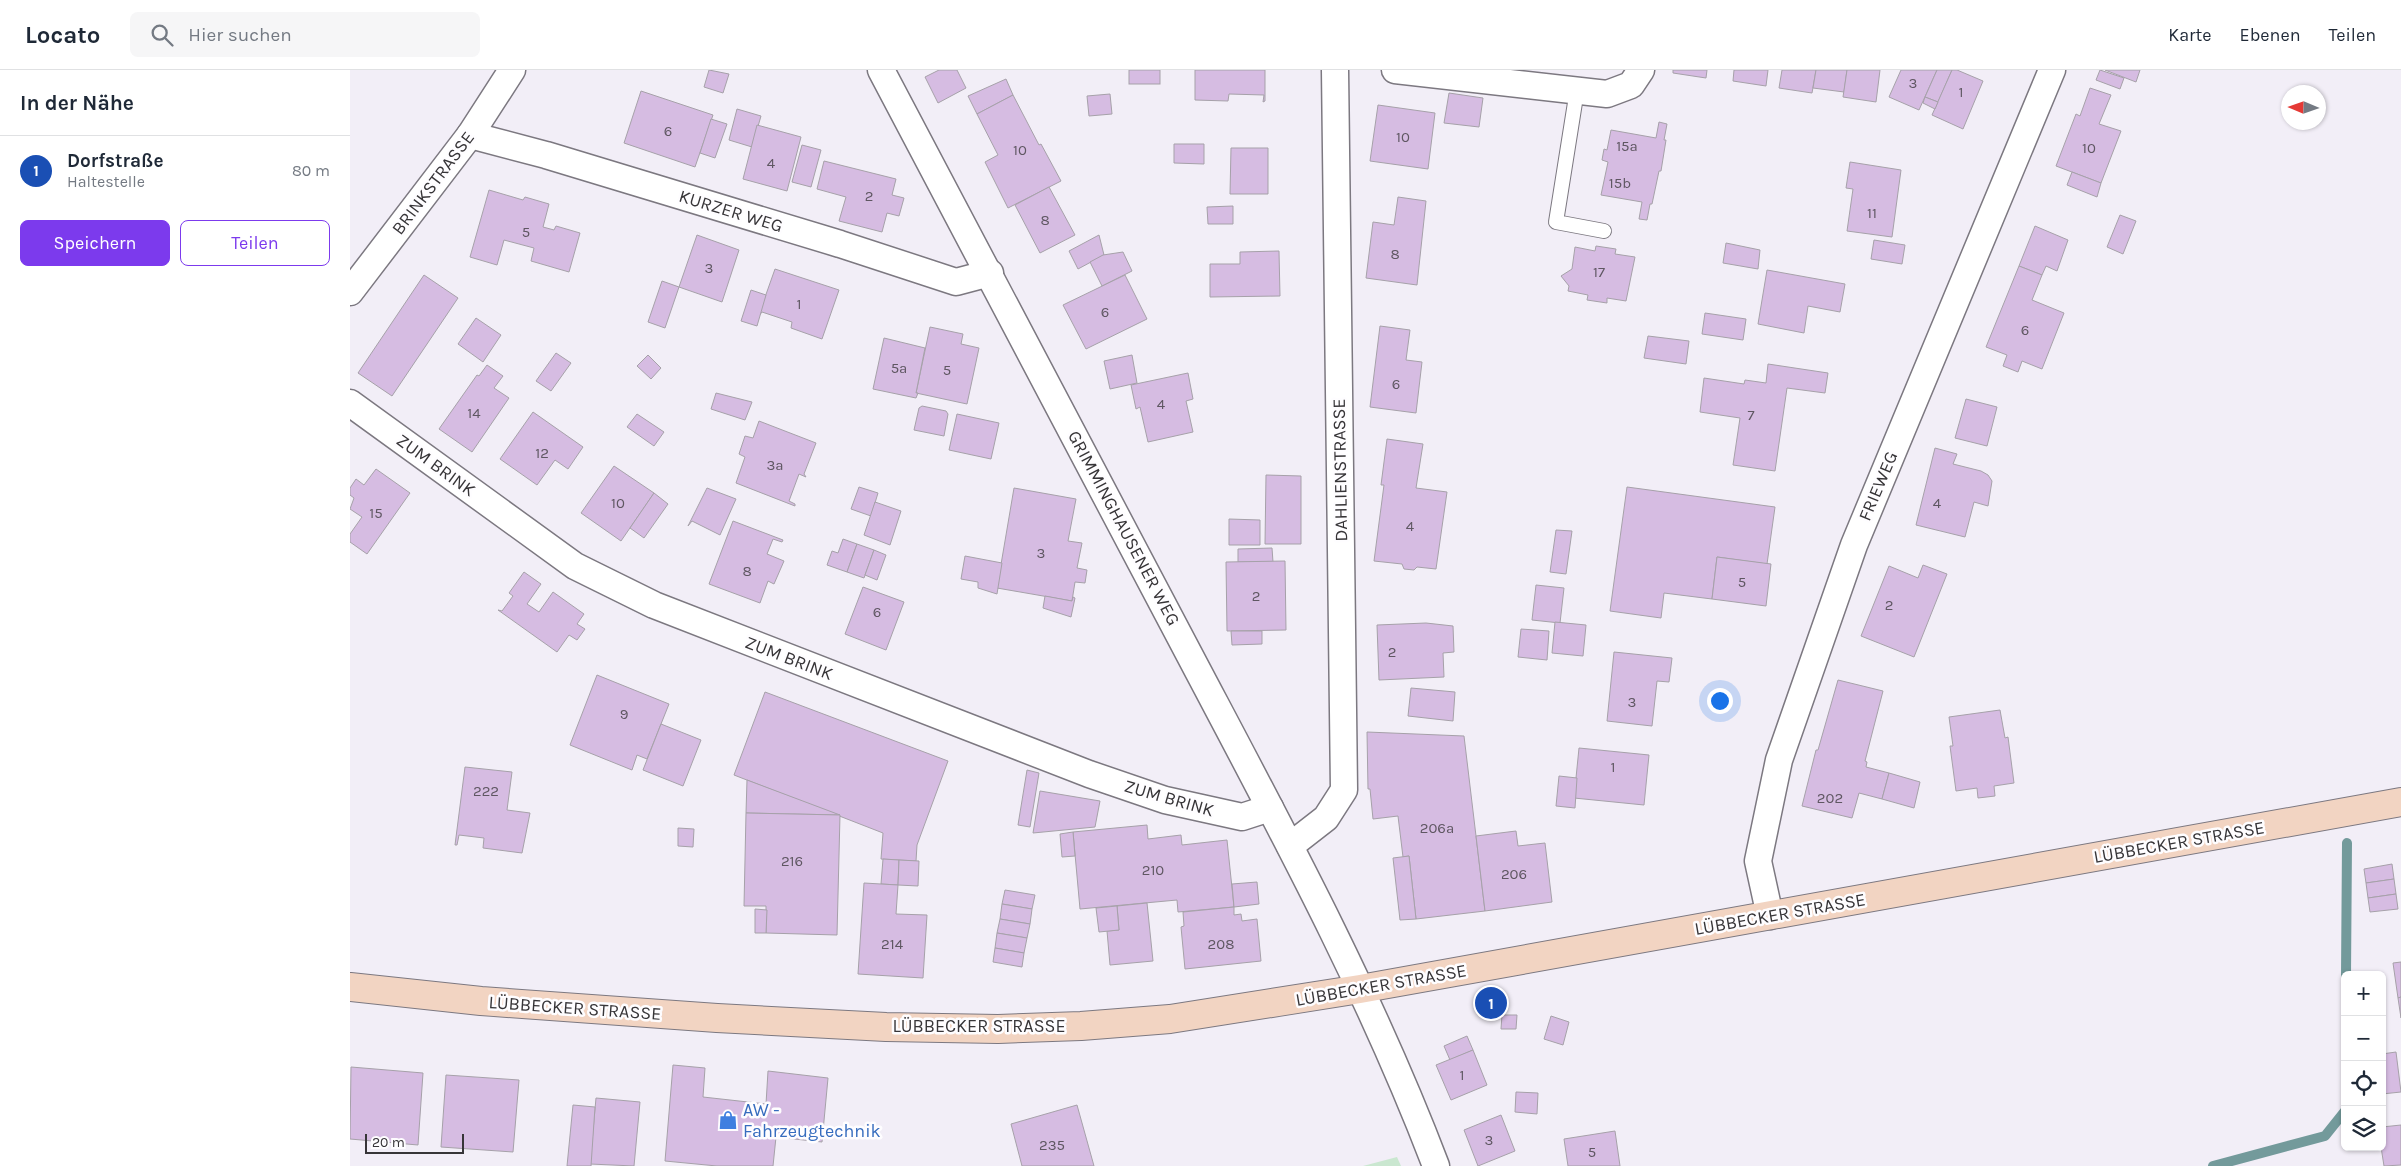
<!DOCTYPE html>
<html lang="de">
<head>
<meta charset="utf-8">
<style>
	:root { --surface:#fff; --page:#f6f6f7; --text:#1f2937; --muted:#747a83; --line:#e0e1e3; --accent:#7c3aed }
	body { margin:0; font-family:Karla,sans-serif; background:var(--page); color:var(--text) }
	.controls { position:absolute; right:15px; bottom:15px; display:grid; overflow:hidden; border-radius:8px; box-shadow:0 1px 4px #0004 }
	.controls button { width:45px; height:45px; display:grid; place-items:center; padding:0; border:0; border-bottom:1px solid var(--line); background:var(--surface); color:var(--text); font:25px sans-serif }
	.compass { position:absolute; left:1931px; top:15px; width:45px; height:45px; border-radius:50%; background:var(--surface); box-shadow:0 1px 4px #0004; rotate:272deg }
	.scale { position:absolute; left:15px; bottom:12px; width:99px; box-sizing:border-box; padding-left:5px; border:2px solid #373538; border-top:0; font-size:14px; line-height:18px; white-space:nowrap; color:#373538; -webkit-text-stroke:4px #fefdff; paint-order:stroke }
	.you { position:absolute; left:1369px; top:630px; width:18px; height:18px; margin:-12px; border:4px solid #fff; border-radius:50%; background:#1a73e8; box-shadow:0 0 0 8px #1a73e833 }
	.badge { display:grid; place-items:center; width:32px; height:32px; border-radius:50%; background:var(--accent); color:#fff; font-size:16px; font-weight:700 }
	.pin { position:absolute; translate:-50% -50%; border:2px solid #fff; box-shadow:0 1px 5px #0006 }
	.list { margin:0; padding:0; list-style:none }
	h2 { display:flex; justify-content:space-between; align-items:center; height:65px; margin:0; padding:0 20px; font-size:21px }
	h2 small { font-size:16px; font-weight:400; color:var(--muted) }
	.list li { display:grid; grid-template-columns:32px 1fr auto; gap:15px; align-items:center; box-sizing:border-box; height:70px; padding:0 20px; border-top:1px solid var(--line) }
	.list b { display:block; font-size:19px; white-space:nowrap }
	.list p { margin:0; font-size:16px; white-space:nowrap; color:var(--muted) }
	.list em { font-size:16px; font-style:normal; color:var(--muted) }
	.actions { display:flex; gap:10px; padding:15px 20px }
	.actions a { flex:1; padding:11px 0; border:1px solid var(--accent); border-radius:8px; text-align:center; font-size:18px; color:var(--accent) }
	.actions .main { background:var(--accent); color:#fff }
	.icon { flex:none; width:28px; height:28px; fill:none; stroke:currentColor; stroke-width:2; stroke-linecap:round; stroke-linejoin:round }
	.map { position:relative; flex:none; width:2051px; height:1096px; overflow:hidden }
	header { display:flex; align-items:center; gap:30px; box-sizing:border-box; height:70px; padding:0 25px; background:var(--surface); border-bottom:1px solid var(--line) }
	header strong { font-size:24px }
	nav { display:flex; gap:28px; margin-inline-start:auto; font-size:18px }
	.search { width:350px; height:45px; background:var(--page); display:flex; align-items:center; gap:12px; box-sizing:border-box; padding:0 18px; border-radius:8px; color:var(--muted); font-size:19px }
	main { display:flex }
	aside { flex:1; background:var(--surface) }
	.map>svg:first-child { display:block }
	.green { fill:#cae7d0 }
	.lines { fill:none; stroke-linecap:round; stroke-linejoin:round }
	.stream { stroke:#739a9b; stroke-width:10 }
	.building { fill:#d6bce2; stroke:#a6a1a9 }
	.lane-casing { stroke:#7c7880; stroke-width:16 }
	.street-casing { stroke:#7c7880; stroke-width:29 }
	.secondary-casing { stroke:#7c7880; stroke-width:30 }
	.lane { stroke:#fff; stroke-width:14 }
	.street { stroke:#fff; stroke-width:26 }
	.secondary { stroke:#f2d4c2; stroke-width:28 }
	.labels { text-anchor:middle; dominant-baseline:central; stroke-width:5; stroke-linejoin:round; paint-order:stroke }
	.number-label { font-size:15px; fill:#5f5762 }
	.street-label { font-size:18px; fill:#373538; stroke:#fefdff }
	.shop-label { font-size:18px; fill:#366cbe; stroke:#fefdff; text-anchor:start }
</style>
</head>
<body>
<header>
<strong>Locato</strong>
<div class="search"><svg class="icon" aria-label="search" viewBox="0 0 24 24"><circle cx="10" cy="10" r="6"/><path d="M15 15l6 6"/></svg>Hier suchen</div>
<nav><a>Karte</a><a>Ebenen</a><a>Teilen</a></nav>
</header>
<main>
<aside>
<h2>In der Nähe<small></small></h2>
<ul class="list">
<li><span class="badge" style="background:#1a4fb4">1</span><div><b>Dorfstraße</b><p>Haltestelle</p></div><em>80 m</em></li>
</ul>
<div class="actions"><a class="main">Speichern</a><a>Teilen</a></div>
</aside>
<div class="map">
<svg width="2051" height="1096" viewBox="0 0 2051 1096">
	<rect width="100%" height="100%" fill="#f2eef7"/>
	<polygon class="green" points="1047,1087 1051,1096 1013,1096"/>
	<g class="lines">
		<g class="stream">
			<polyline points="1996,905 1997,773"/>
			<polyline points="1863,1096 1975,1066 1995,1041"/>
		</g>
	</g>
	<g class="building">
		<polygon points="359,0 379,4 373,23 354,17"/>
		<polygon points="589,0 607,0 616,18 588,33 575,7"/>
		<rect x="779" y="0" width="31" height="14"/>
		<polygon points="845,0 915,0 915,31 913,32 914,25 879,24 878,31 845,30"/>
		<polygon points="1323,0 1357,0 1356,8 1323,3"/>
		<polygon points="1384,0 1418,0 1416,16 1383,11"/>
		<polygon points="1432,0 1466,0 1462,23 1429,18"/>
		<polygon points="1466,0 1497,0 1494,22 1463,18"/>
		<polygon points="1497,0 1530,0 1526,32 1493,27"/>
		<polygon points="1551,0 1587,0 1569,40 1539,27"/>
		<polygon points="1587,0 1602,0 1588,32 1575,27"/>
		<polygon points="1602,0 1607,0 1633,11 1613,59 1582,45"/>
		<polygon points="1750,0 1774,8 1770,19 1746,10"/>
		<polygon points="1755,0 1790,0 1786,12"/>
		<polygon points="656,9 663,25 627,44 618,26"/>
		<polygon points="1740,18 1761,25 1749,54 1771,61 1751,113 1706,96 1726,44 1730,46"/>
		<polygon points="291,21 363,45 345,97 274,73"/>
		<polygon points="1099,23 1133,28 1129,57 1094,53"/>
		<polygon points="760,24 762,44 739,46 737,26"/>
		<polygon points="663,25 689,75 691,74 711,111 658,138 635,92 648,85 627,44"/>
		<polygon points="1575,27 1588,32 1585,39 1573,33"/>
		<polygon points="1028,35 1085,43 1078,99 1020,91"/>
		<polygon points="387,39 411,46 402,77 379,70"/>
		<polygon points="361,49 377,54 365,88 350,83"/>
		<polygon points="1309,52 1317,54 1314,70 1316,70 1311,101 1309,101 1302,134 1300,134 1297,150 1289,149 1292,132 1251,125 1258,92 1252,90 1254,79 1257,80 1261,60 1306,68"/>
		<polygon points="407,55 451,67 437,121 393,109"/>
		<polygon points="824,74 854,74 854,94 824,93"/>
		<polygon points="452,75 471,80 461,117 442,112"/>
		<polygon points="881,78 918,78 918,124 880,124"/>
		<polygon points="474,91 546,109 542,125 554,128 549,146 537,143 532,162 489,151 496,127 467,119"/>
		<polygon points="1500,92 1551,100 1542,167 1497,161 1503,119 1496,118"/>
		<polygon points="1722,102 1751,113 1747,127 1717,115"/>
		<polygon points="699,117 725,165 690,183 665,135"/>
		<polygon points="139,120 173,130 175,127 199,134 193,157 204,160 206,156 230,163 219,202 181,191 184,178 154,170 147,195 120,187"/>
		<polygon points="1048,127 1076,131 1067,215 1016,208 1023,152 1044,155"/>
		<polygon points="883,136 883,154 858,154 857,137"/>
		<polygon points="1770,145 1786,151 1773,184 1757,177"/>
		<polygon points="1685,156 1718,170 1707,201 1696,196 1692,205 1669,196"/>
		<polygon points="347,165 389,180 372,232 329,217"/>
		<polygon points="749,165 754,185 728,199 719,181"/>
		<polygon points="1524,170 1555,175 1552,194 1521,189"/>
		<polygon points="1376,173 1410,180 1408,199 1373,193"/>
		<polygon points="1246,176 1266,179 1265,184 1285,187 1276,231 1257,228 1257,233 1237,230 1238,225 1218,221 1219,216 1211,206 1222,199 1225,177 1245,181"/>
		<polygon points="929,181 930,226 860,227 860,194 890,194 890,182"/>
		<polygon points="773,182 782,201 752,216 740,192 753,185"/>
		<polygon points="1669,196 1692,205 1682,230 1714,243 1692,299 1672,291 1668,302 1653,296 1657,285 1636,277"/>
		<polygon points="425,199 489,220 472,269 441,258 442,252 412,242 408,247"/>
		<polygon points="1417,200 1495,214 1490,242 1458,236 1454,263 1408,254"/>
		<polygon points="74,205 108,228 42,326 8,303"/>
		<polygon points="775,205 797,249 736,279 713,235"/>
		<polygon points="312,211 329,217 315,258 298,252"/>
		<polygon points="401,220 416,225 407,256 391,251"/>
		<polygon points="1355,243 1396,249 1393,270 1352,264"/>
		<polygon points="126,248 151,265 133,292 108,274"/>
		<polygon points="1030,256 1060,260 1056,290 1072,292 1066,343 1020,337"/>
		<polygon points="580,257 613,264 611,274 629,278 617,334 566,323"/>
		<polygon points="1298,266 1339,271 1336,294 1294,288"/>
		<polygon points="534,268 575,278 566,323 568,323 566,328 523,319"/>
		<polygon points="206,283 221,293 201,321 186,311"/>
		<polygon points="298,285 311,298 301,309 287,296"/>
		<polygon points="782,285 787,313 760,319 754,291"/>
		<polygon points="1418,294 1478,303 1475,323 1437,318 1425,401 1383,395 1390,348 1350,342 1354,308 1394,314 1395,310 1416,313"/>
		<polygon points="137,295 153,306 144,318 159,328 122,382 89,359 127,305 129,306"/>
		<polygon points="838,303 843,329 836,331 843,362 798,372 790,337 786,339 781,315"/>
		<polygon points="366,323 402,332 395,350 361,339"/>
		<polygon points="1616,329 1647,337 1637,376 1605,368"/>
		<polygon points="572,336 596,341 598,344 594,366 564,360 569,338"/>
		<polygon points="183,342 233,377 218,399 205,390 187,415 150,389"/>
		<polygon points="287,344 314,362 304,376 277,357"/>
		<polygon points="607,344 649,353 641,389 599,380"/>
		<polygon points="409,351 466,373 454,404 456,407 449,404 439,431 445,434 445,436 386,413 395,387 389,384 395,366 403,368"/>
		<polygon points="1037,369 1073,374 1066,418 1097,422 1086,499 1067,497 1064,500 1054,499 1052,494 1024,491 1034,415 1031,415"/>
		<polygon points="1585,378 1607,384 1603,394 1631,401 1638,405 1642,411 1638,436 1624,432 1615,467 1566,455"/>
		<polygon points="264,396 304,423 271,471 231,443"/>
		<polygon points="26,399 60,423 17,484 0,472 0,464 12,447 0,439 4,428 0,425 0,418 6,409 14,415"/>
		<polygon points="916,405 951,406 951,474 915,474"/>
		<polygon points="509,417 528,423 521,446 501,439"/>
		<polygon points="1277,417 1425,437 1417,494 1367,487 1362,529 1314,523 1311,548 1260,541"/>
		<polygon points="357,418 386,429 370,465 342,451 338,456"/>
		<polygon points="664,418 726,429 718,471 732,473 727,498 737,500 735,513 725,512 722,531 647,518"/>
		<polygon points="304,423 318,434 294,468 280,458"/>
		<polygon points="525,432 551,441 540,475 514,465"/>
		<polygon points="879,449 910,450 910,475 879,475"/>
		<polygon points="383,451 433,470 432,472 423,469 417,484 434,491 424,514 418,511 410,533 359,514"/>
		<polygon points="1206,460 1222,461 1216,504 1200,502"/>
		<polygon points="493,469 507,474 497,502 477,495 482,481 488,483"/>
		<polygon points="507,474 524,480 514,508 497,502"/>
		<polygon points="922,478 923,492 888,492 888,479"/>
		<polygon points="524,480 536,485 527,510 515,505"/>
		<polygon points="615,486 652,493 647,524 628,518 628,512 611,509"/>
		<polygon points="1367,487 1421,494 1416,536 1362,529"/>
		<polygon points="935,491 936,560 877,561 876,492"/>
		<polygon points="1573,495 1597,504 1564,587 1511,566 1539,496 1568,508"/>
		<polygon points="174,502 191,514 177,534 189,542 203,522 234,544 227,554 235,559 227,570 219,565 207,582 148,540 152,541 163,526 159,523"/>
		<polygon points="1186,515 1214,518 1210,553 1182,550"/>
		<polygon points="513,517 554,532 536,580 495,564"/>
		<polygon points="695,526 722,531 723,527 725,528 721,547 693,538"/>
		<polygon points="1205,552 1236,555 1233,586 1202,583"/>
		<polygon points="1076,553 1103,556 1104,582 1093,583 1094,607 1029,610 1027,555"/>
		<polygon points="1171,559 1199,561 1197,590 1168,587"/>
		<polygon points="881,561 912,561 912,574 882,575"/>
		<polygon points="1264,582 1322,588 1319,612 1307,611 1302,656 1257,651"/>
		<polygon points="247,605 319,634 297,689 287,685 282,700 220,675"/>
		<polygon points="1488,610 1533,621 1515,691 1517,692 1516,697 1539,703 1532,729 1509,723 1502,748 1452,736 1466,680 1468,680"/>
		<polygon points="1061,618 1105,622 1103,651 1058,646"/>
		<polygon points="415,622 598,691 567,775 566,791 531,789 533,763 384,705"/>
		<polygon points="1650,640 1655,668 1658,667 1664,713 1644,716 1645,726 1628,728 1627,718 1606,721 1600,676 1603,676 1599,647"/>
		<polygon points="311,654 351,670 333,716 293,700"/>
		<polygon points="1017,662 1114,666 1135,841 1066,849 1059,786 1053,787 1048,746 1023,749 1020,719 1018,719"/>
		<polygon points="1229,678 1299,685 1294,735 1224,728"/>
		<polygon points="115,697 162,702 157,740 180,743 172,783 133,778 134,768 109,765 107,775 105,775"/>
		<polygon points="677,700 689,703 680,757 668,755"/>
		<polygon points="1539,703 1570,712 1564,738 1532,729"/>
		<polygon points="1209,706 1227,708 1225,738 1206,736"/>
		<polygon points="397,710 490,745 396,743"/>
		<polygon points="690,721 750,731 745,757 683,763"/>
		<polygon points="396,743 490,745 487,865 416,863 416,836 394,836"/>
		<polygon points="797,755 798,769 831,765 832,775 877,770 884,837 828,842 827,830 730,839 723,762"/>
		<polygon points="328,758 344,759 343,777 328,776"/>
		<polygon points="1166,761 1168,776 1195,773 1202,832 1135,841 1126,766"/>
		<polygon points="723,762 725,786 712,787 710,764"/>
		<polygon points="1059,786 1066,849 1050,850 1043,788"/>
		<polygon points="533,789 549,790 548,815 531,814"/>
		<polygon points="549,790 569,791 568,816 548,815"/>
		<polygon points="2042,794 2044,809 2016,813 2014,799"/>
		<polygon points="2044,809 2046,824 2018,828 2016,813"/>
		<polygon points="907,812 909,834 884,837 882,814"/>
		<polygon points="514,813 548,815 546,844 577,845 573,908 508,904"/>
		<polygon points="655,820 685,825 682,839 652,834"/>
		<polygon points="2046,824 2048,839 2020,842 2018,828"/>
		<polygon points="797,833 803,891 760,895 757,861 769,860 767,836"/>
		<polygon points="652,834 682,839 680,854 650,849"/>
		<polygon points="767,836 769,860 749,862 746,838"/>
		<polygon points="884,837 884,845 891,844 892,851 907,849 911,891 835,899 831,857 834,856 833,842"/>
		<polygon points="405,839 417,840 416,863 405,863"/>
		<polygon points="650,849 680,854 677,868 647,863"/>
		<polygon points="647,863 677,868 674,883 645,878"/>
		<polygon points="645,878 674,883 672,897 643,892"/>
		<polygon points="2051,892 2051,927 2048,928 2043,893"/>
		<polygon points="2051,927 2051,948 2048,928"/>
		<polygon points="1152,945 1167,945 1166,959 1151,959"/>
		<polygon points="1201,946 1219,952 1213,975 1194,969"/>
		<polygon points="1117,966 1123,980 1100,990 1094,976"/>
		<polygon points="1123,980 1137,1015 1101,1030 1086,995"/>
		<polygon points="2046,982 2051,1022 2032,1024 2032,984"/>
		<polygon points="323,995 355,998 353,1027 416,1034 418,1001 478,1008 472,1072 426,1067 423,1096 367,1096 315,1091"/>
		<polygon points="1,997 73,1003 68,1075 0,1069"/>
		<polygon points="96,1005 169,1010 163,1082 91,1077"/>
		<polygon points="1166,1022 1188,1023 1187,1044 1165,1042"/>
		<polygon points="246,1028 290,1032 284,1096 240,1094"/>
		<polygon points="223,1035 245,1037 241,1096 217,1096"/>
		<polygon points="727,1035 744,1096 672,1096 661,1054"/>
		<polygon points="1151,1045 1165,1081 1128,1096 1114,1060"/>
		<polygon points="2051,1055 2051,1095 2034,1096 2031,1077 2032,1057"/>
		<polygon points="1265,1061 1270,1096 1218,1096 1214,1069"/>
	</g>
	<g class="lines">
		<g class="lane-casing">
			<polyline id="lane" points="1227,20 1206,152 1254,161"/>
		</g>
		<g class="street-casing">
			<g id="street">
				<path d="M 531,0 C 638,199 743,400 848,601 C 933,762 1021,925 1086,1096"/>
				<polyline points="1045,0 1257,24 1281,15 1291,0"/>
				<polyline points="120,65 196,85 490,174 606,212 640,203"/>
				<polyline points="0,222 120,65 162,0"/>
				<polyline points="0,333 225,496 304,535 739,704 815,730 892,747 920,738"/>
				<polyline points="940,776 976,748 994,720 985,0"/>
				<polyline points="1420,846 1408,791 1429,690 1504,475 1702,0"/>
			</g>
		</g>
		<g class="secondary-casing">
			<polyline id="secondary" points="0,917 131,931 367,948 536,957 648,959 731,956 820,949 1010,919 2051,732"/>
		</g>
		<use href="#lane" class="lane"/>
		<use href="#street" class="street"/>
		<use href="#secondary" class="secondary"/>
	</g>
	<defs>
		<g id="shop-bare" transform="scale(1.5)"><path d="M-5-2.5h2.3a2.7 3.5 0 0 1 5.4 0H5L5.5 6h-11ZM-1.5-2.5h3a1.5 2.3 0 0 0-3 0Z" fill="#3f7fe0" stroke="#fefdff" stroke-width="2.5" paint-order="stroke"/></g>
	</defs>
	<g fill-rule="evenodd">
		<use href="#shop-bare" x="378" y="1050"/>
	</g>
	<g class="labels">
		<g class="number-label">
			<text x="1563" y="13">3</text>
			<text x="1611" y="22">1</text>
			<text x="318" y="61">6</text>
			<text x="1053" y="67">10</text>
			<text x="1277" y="76">15a</text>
			<text x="1739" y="78">10</text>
			<text x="670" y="80">10</text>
			<text x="421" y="93">4</text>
			<text x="1270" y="113">15b</text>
			<text x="519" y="126">2</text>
			<text x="1522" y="143">11</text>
			<text x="695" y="150">8</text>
			<text x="176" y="162">5</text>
			<text x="1045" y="184">8</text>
			<text x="359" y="198">3</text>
			<text x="1249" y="202">17</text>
			<text x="449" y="234">1</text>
			<text x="755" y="242">6</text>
			<text x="1675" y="260">6</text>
			<text x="549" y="298">5a</text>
			<text x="597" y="300">5</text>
			<text x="1046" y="314">6</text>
			<text x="811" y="334">4</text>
			<text x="124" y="343">14</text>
			<text x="1401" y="345">7</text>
			<text x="192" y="383">12</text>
			<text x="425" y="395">3a</text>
			<text x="268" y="433">10</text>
			<text x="1587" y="433">4</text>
			<text x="26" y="443">15</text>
			<text x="1060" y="456">4</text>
			<text x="691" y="483">3</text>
			<text x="397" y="501">8</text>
			<text x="1392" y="512">5</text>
			<text x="906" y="526">2</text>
			<text x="1539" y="535">2</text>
			<text x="527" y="542">6</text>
			<text x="1042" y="582">2</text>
			<text x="1282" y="632">3</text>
			<text x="274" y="644">9</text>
			<text x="1263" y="697">1</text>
			<text x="136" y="721">222</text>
			<text x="1480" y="728">202</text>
			<text x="1087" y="758">206a</text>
			<text x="442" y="791">216</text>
			<text x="803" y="800">210</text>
			<text x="1164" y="804">206</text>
			<text x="542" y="874">214</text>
			<text x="871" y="874">208</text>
			<text x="1112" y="1005">1</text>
			<text x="1139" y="1070">3</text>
			<text x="702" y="1075">235</text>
			<text x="1242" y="1082">5</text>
		</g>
		<g class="street-label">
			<text transform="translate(83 113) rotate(-53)">BRINKSTRASSE</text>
			<text transform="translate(381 141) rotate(17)">KURZER WEG</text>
			<text transform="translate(86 395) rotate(36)">ZUM BRINK</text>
			<text transform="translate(990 400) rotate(-91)">DAHLIENSTRASSE</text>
			<text transform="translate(1528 416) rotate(-67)">FRIEWEG</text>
			<text transform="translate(774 458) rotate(62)">GRIMMINGHAUSENER WEG</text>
			<text transform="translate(439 588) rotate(21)">ZUM BRINK</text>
			<text transform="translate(819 728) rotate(16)">ZUM BRINK</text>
			<text transform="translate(1829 772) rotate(-10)">LÜBBECKER STRASSE</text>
			<text transform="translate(1430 844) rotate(-10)">LÜBBECKER STRASSE</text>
			<text transform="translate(1031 915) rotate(-10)">LÜBBECKER STRASSE</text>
			<text transform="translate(225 938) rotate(4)">LÜBBECKER STRASSE</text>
			<text x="629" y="956">LÜBBECKER STRASSE</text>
		</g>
		<g class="shop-label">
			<text x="393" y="1040">AW -<tspan x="393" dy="21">Fahrzeugtechnik</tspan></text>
		</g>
	</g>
</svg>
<div class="controls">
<button>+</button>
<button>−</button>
<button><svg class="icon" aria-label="locate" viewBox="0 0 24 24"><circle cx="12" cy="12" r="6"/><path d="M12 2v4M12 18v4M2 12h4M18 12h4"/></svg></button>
<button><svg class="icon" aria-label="layers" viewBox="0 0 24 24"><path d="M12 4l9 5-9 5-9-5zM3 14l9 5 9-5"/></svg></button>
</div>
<svg class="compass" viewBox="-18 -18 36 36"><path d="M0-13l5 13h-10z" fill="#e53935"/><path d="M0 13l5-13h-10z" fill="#747a83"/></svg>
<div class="scale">20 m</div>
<div class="you"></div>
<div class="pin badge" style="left:1141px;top:933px;background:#1a4fb4">1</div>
</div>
</main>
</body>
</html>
